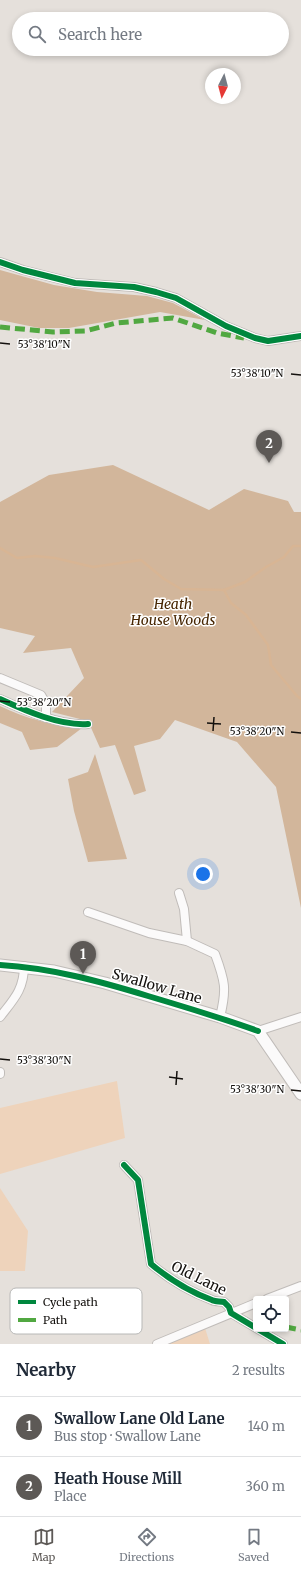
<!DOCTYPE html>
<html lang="en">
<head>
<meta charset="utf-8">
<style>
	:root { --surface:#fff; --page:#f6f6f7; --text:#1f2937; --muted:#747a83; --line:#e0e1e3; --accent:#5d5956 }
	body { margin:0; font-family:Merriweather,serif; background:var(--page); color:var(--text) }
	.controls { position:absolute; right:12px; bottom:12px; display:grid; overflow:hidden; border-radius:4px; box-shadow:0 2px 6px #0003 }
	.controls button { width:36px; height:36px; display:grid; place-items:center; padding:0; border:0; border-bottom:1px solid var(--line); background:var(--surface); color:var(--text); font:20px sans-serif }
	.compass { position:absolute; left:205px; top:68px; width:36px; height:36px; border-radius:50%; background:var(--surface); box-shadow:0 2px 6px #0003; rotate:186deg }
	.you { position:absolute; left:203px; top:874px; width:14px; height:14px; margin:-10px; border:3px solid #fff; border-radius:50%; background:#1a73e8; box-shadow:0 0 0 6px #1a73e833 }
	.badge { display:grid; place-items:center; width:26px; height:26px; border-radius:50%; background:var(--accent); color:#fff; font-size:13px; font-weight:700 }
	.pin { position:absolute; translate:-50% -33px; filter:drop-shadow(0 1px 2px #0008) }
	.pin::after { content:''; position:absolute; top:21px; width:14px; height:12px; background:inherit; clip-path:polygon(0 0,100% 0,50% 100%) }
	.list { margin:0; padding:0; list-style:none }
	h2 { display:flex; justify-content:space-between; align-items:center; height:52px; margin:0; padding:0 16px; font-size:17px }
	h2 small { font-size:13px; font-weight:400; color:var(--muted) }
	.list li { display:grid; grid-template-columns:26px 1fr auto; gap:12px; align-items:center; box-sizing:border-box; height:60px; padding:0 16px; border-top:1px solid var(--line) }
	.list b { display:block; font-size:15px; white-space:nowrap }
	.list p { margin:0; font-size:13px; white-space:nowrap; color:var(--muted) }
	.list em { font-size:13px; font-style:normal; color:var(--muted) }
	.icon { flex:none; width:22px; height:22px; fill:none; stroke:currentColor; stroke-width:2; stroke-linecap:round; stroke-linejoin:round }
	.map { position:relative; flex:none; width:301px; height:1344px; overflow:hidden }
	.search { position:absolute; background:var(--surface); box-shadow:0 2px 6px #0003; left:12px; right:12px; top:12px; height:44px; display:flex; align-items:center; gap:10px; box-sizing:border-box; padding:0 14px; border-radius:22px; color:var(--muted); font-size:15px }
	.sheet { height:172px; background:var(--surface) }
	nav { display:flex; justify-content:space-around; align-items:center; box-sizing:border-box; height:56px; border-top:1px solid var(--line); background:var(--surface); font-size:11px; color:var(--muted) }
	nav a { display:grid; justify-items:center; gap:2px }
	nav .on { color:var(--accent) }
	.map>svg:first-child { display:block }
	.green { fill:#eed3bb }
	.forest { fill:#d2b69b }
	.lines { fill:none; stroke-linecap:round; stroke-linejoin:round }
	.stream { stroke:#d8b594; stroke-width:2.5 }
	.minor-casing { stroke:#c0bcb9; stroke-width:10 }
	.tertiary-casing { stroke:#c0bcb9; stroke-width:13 }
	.minor { stroke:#fbfafa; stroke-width:8 }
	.tertiary { stroke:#fbfafa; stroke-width:11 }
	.quiet { stroke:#51a841; stroke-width:5; stroke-dasharray:10 5; stroke-linecap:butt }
	.cycleway-casing { stroke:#fff; stroke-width:8 }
	.cycleway { stroke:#00873e; stroke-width:6 }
	.ticks { fill:none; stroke:#14110e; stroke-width:1.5 }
	.labels { text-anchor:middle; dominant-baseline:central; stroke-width:3; stroke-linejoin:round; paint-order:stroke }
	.park-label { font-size:14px; font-style:italic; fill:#472602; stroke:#fff }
	.street-label { font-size:14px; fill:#14110e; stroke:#fff }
	.key { fill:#fff; stroke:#b8b8b7; stroke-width:1 }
	.key-label { font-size:11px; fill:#14110e }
	.ticks-label { font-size:10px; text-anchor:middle; fill:#14110e; stroke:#fff; stroke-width:3; stroke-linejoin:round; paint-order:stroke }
</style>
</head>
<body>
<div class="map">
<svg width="301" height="1344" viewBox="0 0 301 1344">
	<rect width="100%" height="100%" fill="#e5e0db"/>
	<g class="green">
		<polygon points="117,1081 125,1138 0,1174 0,1108"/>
		<polygon points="0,1188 28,1231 25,1271 0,1271"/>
		<polygon points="205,1328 210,1344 170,1344 169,1342"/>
	</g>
	<g class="forest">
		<polygon points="0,270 54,285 97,292 147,296 173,303 205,320 160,312 69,328 39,328 0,320"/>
		<polygon points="113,465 209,510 244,489 288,501 294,512 301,512 301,908 276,787 237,742 175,720 160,739 134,746 146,791 134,795 115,745 100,748 88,721 52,712 84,678 71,648 23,653 35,636 0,628 0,502 49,475"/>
		<path d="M 0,706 C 26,719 53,725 82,728 L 57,747 L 30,750 L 22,732 L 0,723 Z"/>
		<polygon points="95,754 127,859 88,862 74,811 68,779 88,772"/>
	</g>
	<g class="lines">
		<g class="stream">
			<polyline points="0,548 17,558 35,556 55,558 93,567 141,560 164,579 181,589 224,590 231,603 246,615 268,645 271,665 297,696 301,699"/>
			<polyline points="224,590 245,582 266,567 284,557 293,546 301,546"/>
		</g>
		<g class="minor-casing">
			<g id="minor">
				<polyline points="0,262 23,270 75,283 134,287 156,292 176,298 226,326 255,338 268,341 301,336"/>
				<polyline points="0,678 41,695 46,704 46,718"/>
				<path d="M 0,699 C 26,711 60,726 88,724"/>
				<polyline points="179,893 184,909 187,941"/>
				<path d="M 88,912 L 149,933 L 187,941 L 215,954 C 225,981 227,989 220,1017"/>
				<path d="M 0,1017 C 13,1000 24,990 24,966"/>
				<polyline points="258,1031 301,1017"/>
				<polyline points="0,1072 0,1074"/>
				<path d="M 124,1165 L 138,1180 L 151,1264 C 169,1279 190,1292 212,1300 C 215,1302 220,1301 224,1302 L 229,1307 L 231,1313 L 283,1344"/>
				<polyline points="267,1299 301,1286"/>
				<polyline points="157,1344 256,1303"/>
			</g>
		</g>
		<g class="tertiary-casing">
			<polyline id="tertiary" points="0,965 54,971 105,983 220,1017 258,1031 301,1094"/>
		</g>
		<use href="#minor" class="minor"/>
		<use href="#tertiary" class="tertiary"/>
		<g class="quiet">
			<polyline points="0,327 53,332 85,331 116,323 173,318 217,333 244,338"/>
			<polyline points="286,1327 301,1330"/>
		</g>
		<g class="cycleway-casing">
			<g id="cycleway">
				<polyline points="0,262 23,270 75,283 134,287 156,292 176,298 226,326 255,338 268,341 301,336"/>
				<path d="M 0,699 C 26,711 60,726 88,724"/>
				<path d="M 0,965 C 51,968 99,981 148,996 C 185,1007 222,1018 258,1031"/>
				<path d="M 124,1165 L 138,1180 L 151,1264 C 169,1279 190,1292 212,1300 C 215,1302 220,1301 224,1302 L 229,1307 L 231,1313 L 283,1344"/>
			</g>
		</g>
		<use href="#cycleway" class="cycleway"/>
	</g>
	<path class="ticks" d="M 0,343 L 10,344M 291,374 L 301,375M 0,701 L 10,702M 207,723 L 221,724M 213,731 L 214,717M 291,732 L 301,733M 0,1059 L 10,1060M 169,1077 L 183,1079M 176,1085 L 177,1071M 291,1090 L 301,1091"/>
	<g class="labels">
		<g class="park-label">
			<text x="173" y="604">Heath<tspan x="173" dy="16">House Woods</tspan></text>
		</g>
		<g class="street-label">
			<text transform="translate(157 986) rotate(16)">Swallow Lane</text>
			<text transform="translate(199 1278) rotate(26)">Old Lane</text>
		</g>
	</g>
	<rect x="10" y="1288" width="132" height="46" rx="6" class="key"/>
	<rect x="18" y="1300" width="18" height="4" fill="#00873e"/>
	<rect x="18" y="1318" width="18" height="4" fill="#51a841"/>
	<g class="key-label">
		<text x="43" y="1306">Cycle path</text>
		<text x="43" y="1324">Path</text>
	</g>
	<g class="ticks-label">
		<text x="44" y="348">53°38'10"N</text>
		<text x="257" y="377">53°38'10"N</text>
		<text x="44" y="706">53°38'20"N</text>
		<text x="257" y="735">53°38'20"N</text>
		<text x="44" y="1064">53°38'30"N</text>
		<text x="257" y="1093">53°38'30"N</text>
	</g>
</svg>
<div class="controls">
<button><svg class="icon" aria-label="locate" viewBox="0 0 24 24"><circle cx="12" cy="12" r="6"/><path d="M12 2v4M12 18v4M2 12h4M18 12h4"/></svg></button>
</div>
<svg class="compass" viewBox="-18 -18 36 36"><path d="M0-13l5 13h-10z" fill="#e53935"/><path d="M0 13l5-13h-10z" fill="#747a83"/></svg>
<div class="you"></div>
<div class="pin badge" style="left:83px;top:974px">1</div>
<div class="pin badge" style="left:269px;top:463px">2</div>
<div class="search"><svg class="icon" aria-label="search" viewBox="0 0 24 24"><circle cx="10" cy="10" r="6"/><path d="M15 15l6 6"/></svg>Search here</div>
</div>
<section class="sheet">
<h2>Nearby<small>2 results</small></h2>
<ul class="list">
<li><span class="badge">1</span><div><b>Swallow Lane Old Lane</b><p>Bus stop · Swallow Lane</p></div><em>140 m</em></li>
<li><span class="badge">2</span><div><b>Heath House Mill</b><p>Place</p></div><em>360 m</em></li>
</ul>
</section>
<nav>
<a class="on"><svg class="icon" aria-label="map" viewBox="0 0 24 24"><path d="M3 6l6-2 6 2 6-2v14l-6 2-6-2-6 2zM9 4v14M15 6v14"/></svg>Map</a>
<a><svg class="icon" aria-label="directions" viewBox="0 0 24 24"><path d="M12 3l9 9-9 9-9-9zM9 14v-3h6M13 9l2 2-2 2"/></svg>Directions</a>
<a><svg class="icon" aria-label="saved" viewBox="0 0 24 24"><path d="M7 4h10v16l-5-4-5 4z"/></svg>Saved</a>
</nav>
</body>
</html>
